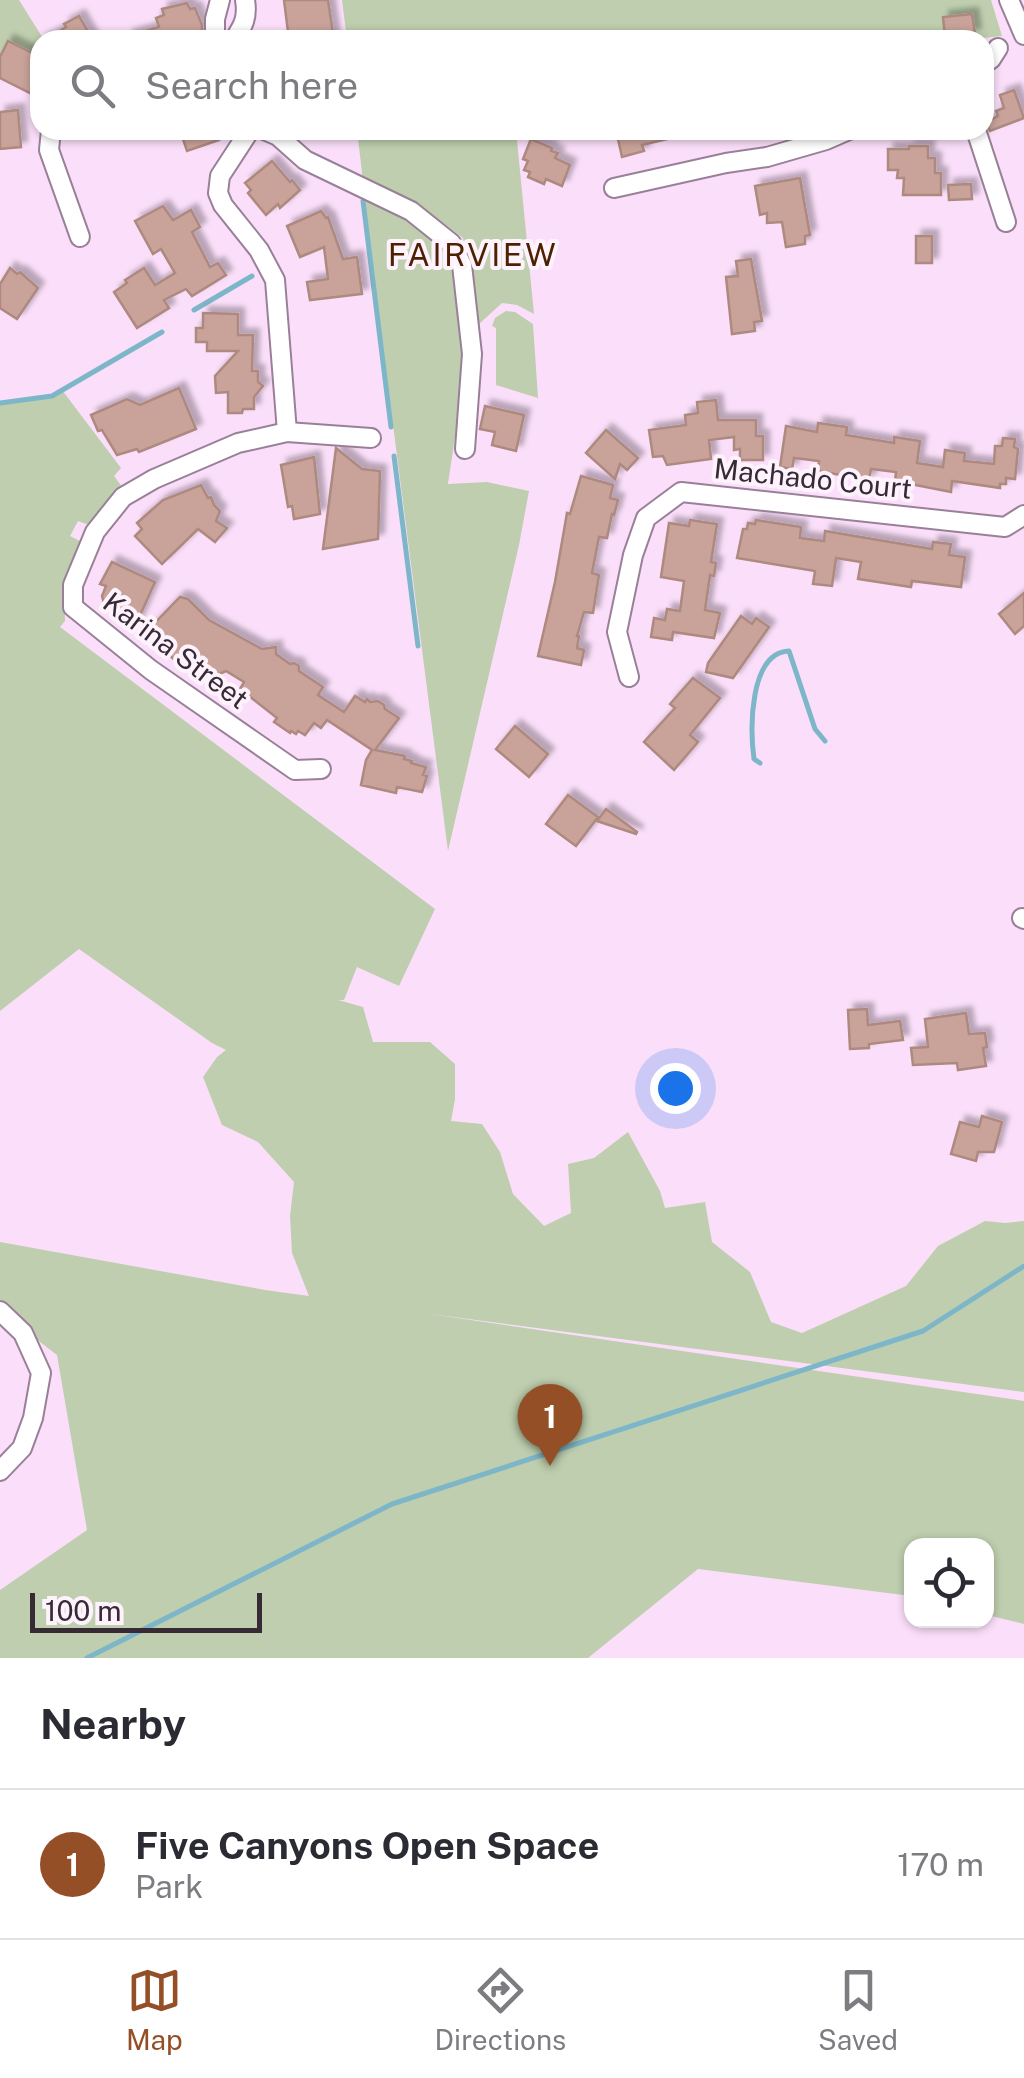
<!DOCTYPE html>
<html lang="en">
<head>
<meta charset="utf-8">
<style>
	:root { --surface:#fff; --page:#f2f2f3; --text:#2b2b33; --muted:#7c7c81; --line:#e1e1e2; --accent:#954f26 }
	body { margin:0; font-family:"Public Sans",sans-serif; background:var(--page); color:var(--text) }
	.controls { position:absolute; right:30px; bottom:30px; display:grid; overflow:hidden; border-radius:20px; box-shadow:0 2px 8px #0004 }
	.controls button { width:90px; height:90px; display:grid; place-items:center; padding:0; border:0; border-bottom:2px solid var(--line); background:var(--surface); color:var(--text); font:50px sans-serif }
	.scale { position:absolute; left:30px; bottom:25px; width:232px; box-sizing:border-box; padding-left:10px; border:5px solid #362b35; border-top:0; font-size:28px; line-height:35px; white-space:nowrap; color:#362b35; -webkit-text-stroke:8px #fef3fd; paint-order:stroke }
	.you { position:absolute; left:675px; top:1088px; width:35px; height:35px; margin:-25px; border:8px solid #fff; border-radius:50%; background:#1a73e8; box-shadow:0 0 0 15px #1a73e833 }
	.badge { display:grid; place-items:center; width:65px; height:65px; border-radius:50%; background:var(--accent); color:#fff; font-size:32px; font-weight:700 }
	.pin { position:absolute; translate:-50% -82px; filter:drop-shadow(0 2px 5px #0008) }
	.pin::after { content:''; position:absolute; top:52px; width:35px; height:30px; background:inherit; clip-path:polygon(0 0,100% 0,50% 100%) }
	.list { margin:0; padding:0; list-style:none }
	h2 { display:flex; justify-content:space-between; align-items:center; height:130px; margin:0; padding:0 40px; font-size:42px }
	h2 small { font-size:32px; font-weight:400; color:var(--muted) }
	.list li { display:grid; grid-template-columns:65px 1fr auto; gap:30px; align-items:center; box-sizing:border-box; height:150px; padding:0 40px; border-top:2px solid var(--line) }
	.list b { display:block; font-size:38px; white-space:nowrap }
	.list p { margin:0; font-size:32px; white-space:nowrap; color:var(--muted) }
	.list em { font-size:32px; font-style:normal; color:var(--muted) }
	.icon { flex:none; width:55px; height:55px; fill:none; stroke:currentColor; stroke-width:2; stroke-linecap:round; stroke-linejoin:round }
	.map { position:relative; flex:none; width:1024px; height:1658px; overflow:hidden }
	.search { position:absolute; background:var(--surface); box-shadow:0 2px 8px #0004; left:30px; right:30px; top:30px; height:110px; display:flex; align-items:center; gap:25px; box-sizing:border-box; padding:0 35px; border-radius:30px; color:var(--muted); font-size:38px }
	.sheet { height:280px; background:var(--surface) }
	nav { display:flex; justify-content:space-around; align-items:center; box-sizing:border-box; height:140px; border-top:2px solid var(--line); background:var(--surface); font-size:28px; color:var(--muted) }
	nav a { display:grid; justify-items:center; gap:5px }
	nav .on { color:var(--accent) }
	.map>svg:first-child { display:block }
	.green { fill:#beceae }
	.lines { fill:none; stroke-linecap:round; stroke-linejoin:round }
	.stream { stroke:#7db6c8; stroke-width:5 }
	.building { fill:#c9a39a; stroke:#ad8980; stroke-width:2.5; filter:url(#shadow) }
	.minor-casing { stroke:#998098; stroke-width:22 }
	.minor { stroke:#fff; stroke-width:18 }
	.labels { text-anchor:middle; dominant-baseline:central; stroke-width:8; stroke-linejoin:round; paint-order:stroke }
	.street-label { font-size:28px; fill:#362b35; stroke:#fef3fd }
	.quarter-label { font-size:32px; letter-spacing:2.5px; fill:#4e2002; stroke:#fef3fd }
</style>
</head>
<body>
<div class="map">
<svg width="1024" height="1658" viewBox="0 0 1024 1658">
	<defs>
		<filter id="shadow"><feDropShadow dx="6" dy="-6" stdDeviation="2.5" flood-color="#0004"/></filter>
	</defs>
	<rect width="100%" height="100%" fill="#fbdffa"/>
	<g class="green">
		<polygon points="0,0 19,0 44,40 40,40 40,57 8,41 0,57"/>
		<polygon points="342,0 991,0 1002,36 963,40 347,40"/>
		<polygon points="357,130 516,130 534,314 517,305 502,303 478,325 463,238 413,200 363,181"/>
		<path d="M 365,193 C 393,207 422,220 443,242 C 482,284 456,430 448,484 L 487,482 L 529,491 L 519,545 L 448,851 L 364,200 Z"/>
		<polygon points="506,311 515,312 533,324 538,398 496,385 496,328 492,326 495,318"/>
		<polygon points="62,390 121,468 114,476 123,488 89,525 78,521 70,536 80,541 64,588 65,621 60,627 435,909 399,986 357,967 344,1000 338,1000 363,1007 373,1042 430,1042 455,1064 455,1099 451,1121 482,1124 500,1152 513,1194 544,1226 571,1213 568,1164 594,1158 628,1132 660,1191 665,1208 705,1202 712,1242 750,1272 771,1322 802,1333 906,1286 938,1246 985,1221 1005,1223 1024,1221 1024,1392 423,1313 1024,1401 1024,1624 987,1615 986,1546 912,1546 911,1596 698,1569 588,1658 0,1658 0,1590 87,1530 57,1355 0,1311 0,1242 265,1290 309,1296 292,1253 290,1216 294,1182 258,1142 222,1125 203,1077 217,1057 226,1050 212,1043 79,949 0,1011 0,403 52,396"/>
	</g>
	<g class="lines">
		<g class="stream">
			<polyline points="363,201 391,427"/>
			<polyline points="194,310 252,276"/>
			<polyline points="0,403 52,396 162,332"/>
			<polyline points="394,456 418,646"/>
			<path d="M 760,763 L 754,759 C 750,729 749,653 789,651 L 815,729 L 825,741"/>
			<polyline points="87,1658 392,1504 923,1331 1024,1266"/>
		</g>
	</g>
	<g class="building">
		<polygon points="284,0 328,0 334,40 289,40"/>
		<polygon points="187,3 190,9 195,8 202,25 202,40 128,40 127,36 159,27 156,18 164,15 162,9"/>
		<polygon points="972,14 975,34 945,37 943,17"/>
		<polygon points="79,16 93,40 43,40 66,27 64,24"/>
		<polygon points="8,41 40,57 40,74 30,93 0,78 0,57"/>
		<polygon points="1014,90 1024,118 990,131 986,122 998,116 996,111 1004,108 1000,95"/>
		<polygon points="18,110 21,147 0,149 0,112"/>
		<polygon points="180,130 215,130 219,140 187,151"/>
		<polygon points="616,130 684,130 684,135 642,145 644,151 622,157"/>
		<polygon points="531,139 552,148 551,151 558,153 555,158 570,165 562,186 546,179 544,184 528,177 530,172 524,170 528,161 523,159"/>
		<polygon points="909,146 928,146 928,158 935,158 935,173 941,173 941,195 903,195 904,178 897,178 898,170 888,170 888,149 909,149"/>
		<polygon points="272,161 290,182 292,180 300,190 280,208 278,204 266,215 248,193 251,190 245,183"/>
		<polygon points="800,178 810,235 805,236 805,244 786,247 782,222 767,223 767,213 760,215 755,186"/>
		<polygon points="971,184 972,199 949,200 948,185"/>
		<polygon points="163,206 173,220 191,210 200,227 192,232 210,267 218,263 226,275 192,296 186,289 164,300 169,308 137,328 114,292 127,283 125,280 144,268 155,285 175,273 161,249 153,254 135,221"/>
		<polygon points="321,211 326,218 328,217 343,259 357,257 362,294 310,300 307,282 328,279 324,247 300,257 287,226"/>
		<rect x="916" y="236" width="16" height="27"/>
		<polygon points="751,259 762,321 754,322 755,331 732,334 726,277 738,276 736,261"/>
		<polygon points="10,268 17,274 20,272 38,288 17,319 0,308 0,284"/>
		<polygon points="203,313 238,314 238,335 253,335 252,371 258,371 258,382 263,386 254,397 254,409 243,409 242,413 228,413 228,392 216,393 215,376 238,351 207,351 207,342 196,342 196,328 203,328"/>
		<polygon points="179,388 196,429 139,452 137,449 117,455 102,430 98,431 91,415 127,399 140,405"/>
		<polygon points="716,400 718,420 756,420 756,436 763,436 763,460 740,460 740,449 734,450 734,437 709,440 711,459 667,465 663,456 653,457 649,430 686,425 685,415 698,413 697,402"/>
		<polygon points="485,406 524,415 516,451 492,445 495,432 480,429"/>
		<polygon points="818,423 847,427 846,435 894,443 894,437 920,441 917,463 943,467 945,450 965,453 964,461 994,464 995,446 1002,446 1003,438 1015,439 1014,447 1018,449 1015,479 1006,478 1006,484 1000,484 1000,488 952,481 951,492 895,481 896,472 871,469 869,480 818,471 819,461 794,458 792,469 780,467 786,426 817,432"/>
		<polygon points="606,430 638,458 627,470 620,464 615,479 586,453"/>
		<polygon points="336,448 362,469 380,471 378,539 323,549"/>
		<polygon points="314,457 320,514 294,519 292,506 288,507 281,465"/>
		<polygon points="581,476 613,485 610,498 618,500 614,515 612,514 607,538 599,537 592,573 599,575 593,613 584,612 577,636 579,636 577,648 584,650 581,665 538,656 555,582 567,513 570,514"/>
		<polygon points="201,485 208,498 211,497 214,505 220,511 216,521 227,528 215,542 198,529 162,564 135,536 142,529 137,523 163,500"/>
		<polygon points="690,520 717,524 711,562 716,563 714,576 710,575 705,610 720,613 714,638 673,632 672,640 651,637 654,618 665,620 667,609 680,611 684,581 661,577 669,523 689,526"/>
		<polygon points="756,520 801,527 800,538 824,541 825,531 932,549 933,542 951,544 949,555 965,557 961,587 912,581 911,587 858,579 861,562 836,558 832,586 813,584 815,571 737,558 743,529 747,529 748,523 755,524"/>
		<polygon points="112,562 155,582 137,622 105,607 102,596 106,586 100,584"/>
		<polygon points="1024,593 1024,626 1015,634 999,614"/>
		<polygon points="180,597 188,599 209,620 262,649 276,647 276,654 290,664 294,663 299,666 299,671 323,687 318,695 344,712 355,696 365,702 367,699 370,702 378,701 384,705 385,709 399,718 375,750 405,756 404,759 412,761 411,763 426,767 423,775 427,776 422,792 397,787 396,793 361,785 366,760 372,750 327,720 321,728 314,723 305,735 298,731 296,734 291,731 290,733 274,722 277,718 240,689 244,682 226,671 208,679 176,661 149,638 153,630 150,628"/>
		<polygon points="741,616 752,624 756,618 769,627 733,678 706,672 708,663"/>
		<polygon points="693,678 720,698 690,735 698,742 674,770 644,742 675,708 670,704"/>
		<polygon points="515,726 548,754 529,777 496,749"/>
		<polygon points="568,795 598,817 576,846 546,824"/>
		<polygon points="606,809 637,832 636,834 597,821"/>
		<polygon points="867,1009 868,1025 900,1021 903,1040 869,1044 869,1048 850,1049 848,1010"/>
		<polygon points="966,1013 969,1034 985,1033 987,1047 983,1048 986,1066 958,1070 957,1063 913,1065 911,1048 928,1047 925,1019"/>
		<polygon points="982,1116 1002,1122 994,1152 978,1152 976,1161 951,1154 960,1122 979,1127"/>
	</g>
	<g class="lines">
		<g class="minor-casing">
			<g id="minor">
				<polyline points="1009,0 1024,35"/>
				<polyline points="215,40 215,19 220,0"/>
				<path d="M 234,40 C 243,26 248,18 245,0"/>
				<polyline points="984,64 991,59 998,48"/>
				<polyline points="51,130 49,150 80,237"/>
				<polyline points="250,130 220,176 218,193 223,205 259,250 275,280 287,432"/>
				<polyline points="264,130 278,136 305,160 411,211 451,243 462,265 472,354 465,449"/>
				<polyline points="976,130 1006,222"/>
				<polyline points="614,188 726,163 767,157 826,140 849,130"/>
				<polyline points="629,677 617,632 633,555 646,518 681,492 1005,527 1024,515"/>
				<polyline points="321,769 295,770 151,670 73,607 73,585 95,532 123,497 154,479 238,443 287,432 371,438"/>
				<polyline points="1022,918 1024,919"/>
				<polyline points="0,1311 23,1333 41,1373 33,1418 22,1448 0,1471"/>
			</g>
		</g>
		<use href="#minor" class="minor"/>
	</g>
	<g class="labels">
		<g class="street-label">
			<text transform="translate(813 478) rotate(6)">Machado Court</text>
			<text transform="translate(176 650) rotate(37)">Karina Street</text>
		</g>
		<g class="quarter-label">
			<text x="473" y="254">FAIRVIEW</text>
		</g>
	</g>
</svg>
<div class="controls">
<button><svg class="icon" aria-label="locate" viewBox="0 0 24 24"><circle cx="12" cy="12" r="6"/><path d="M12 2v4M12 18v4M2 12h4M18 12h4"/></svg></button>
</div>
<div class="scale">100 m</div>
<div class="you"></div>
<div class="pin badge" style="left:550px;top:1466px">1</div>
<div class="search"><svg class="icon" aria-label="search" viewBox="0 0 24 24"><circle cx="10" cy="10" r="6"/><path d="M15 15l6 6"/></svg>Search here</div>
</div>
<section class="sheet">
<h2>Nearby<small></small></h2>
<ul class="list">
<li><span class="badge">1</span><div><b>Five Canyons Open Space</b><p>Park</p></div><em>170 m</em></li>
</ul>
</section>
<nav>
<a class="on"><svg class="icon" aria-label="map" viewBox="0 0 24 24"><path d="M3 6l6-2 6 2 6-2v14l-6 2-6-2-6 2zM9 4v14M15 6v14"/></svg>Map</a>
<a><svg class="icon" aria-label="directions" viewBox="0 0 24 24"><path d="M12 3l9 9-9 9-9-9zM9 14v-3h6M13 9l2 2-2 2"/></svg>Directions</a>
<a><svg class="icon" aria-label="saved" viewBox="0 0 24 24"><path d="M7 4h10v16l-5-4-5 4z"/></svg>Saved</a>
</nav>
</body>
</html>
